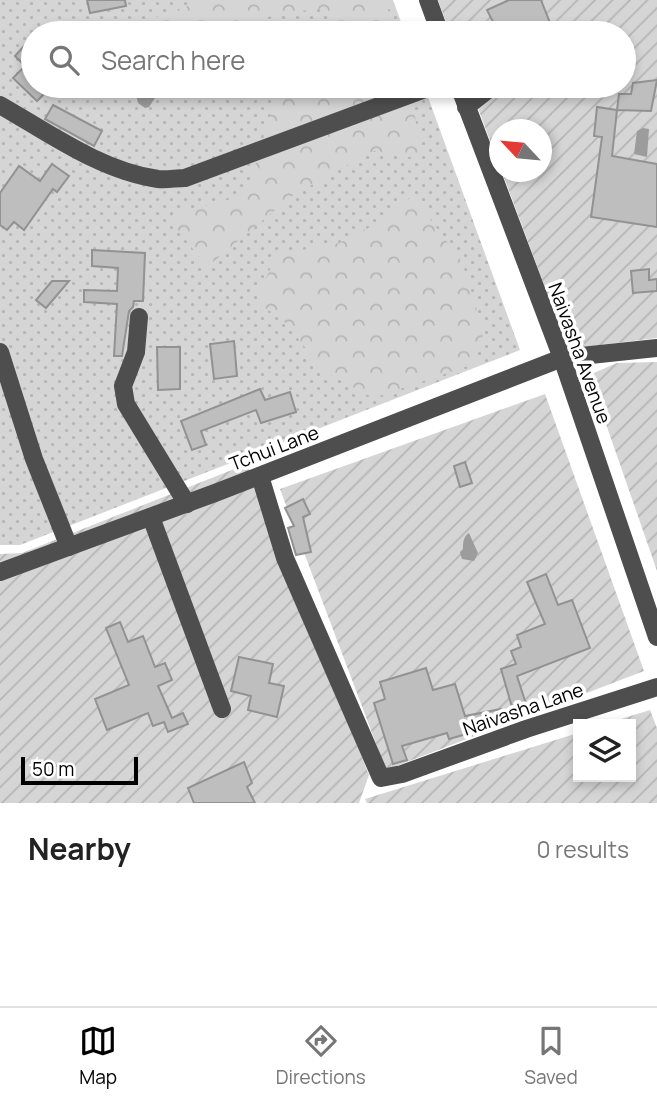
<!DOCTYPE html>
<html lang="en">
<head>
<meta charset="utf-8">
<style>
	:root { --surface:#fff; --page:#f6f6f6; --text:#222; --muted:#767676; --line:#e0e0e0; --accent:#000 }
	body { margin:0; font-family:Manrope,sans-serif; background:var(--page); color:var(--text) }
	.controls { position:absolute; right:21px; bottom:21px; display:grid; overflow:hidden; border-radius:0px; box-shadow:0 4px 10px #0003 }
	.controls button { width:63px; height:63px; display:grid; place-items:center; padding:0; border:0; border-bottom:2px solid var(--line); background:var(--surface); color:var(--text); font:35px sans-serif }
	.compass { position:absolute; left:489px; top:119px; width:63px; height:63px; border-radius:50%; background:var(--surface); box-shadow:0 4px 10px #0003; rotate:296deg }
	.scale { position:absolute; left:21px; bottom:18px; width:117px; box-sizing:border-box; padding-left:7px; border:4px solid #000; border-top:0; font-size:19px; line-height:24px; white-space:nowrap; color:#000; -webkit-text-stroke:5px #fff; paint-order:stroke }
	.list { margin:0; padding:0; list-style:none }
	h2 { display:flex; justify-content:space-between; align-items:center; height:91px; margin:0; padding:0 28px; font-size:30px }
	h2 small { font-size:23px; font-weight:400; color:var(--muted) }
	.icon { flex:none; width:38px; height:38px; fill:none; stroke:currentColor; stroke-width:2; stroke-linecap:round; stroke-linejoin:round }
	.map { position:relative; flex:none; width:657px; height:803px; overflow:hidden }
	.search { position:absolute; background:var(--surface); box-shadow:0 4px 10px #0003; left:21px; right:21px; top:21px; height:77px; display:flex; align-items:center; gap:18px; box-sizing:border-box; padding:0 24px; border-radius:38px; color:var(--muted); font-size:26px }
	.sheet { height:203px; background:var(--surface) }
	nav { display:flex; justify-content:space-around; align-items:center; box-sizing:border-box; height:98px; border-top:2px solid var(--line); background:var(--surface); font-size:19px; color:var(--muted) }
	nav a { display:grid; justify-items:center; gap:4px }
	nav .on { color:var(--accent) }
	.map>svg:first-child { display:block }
	.grass { fill:url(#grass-dots) }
	.forest { fill:url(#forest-crowns) }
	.garden { fill:url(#garden-furrows) }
	.water { fill:#9c9c9c }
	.building { fill:#bebebe; stroke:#929292; stroke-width:2 }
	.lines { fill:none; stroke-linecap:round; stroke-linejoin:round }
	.minor { stroke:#4e4e4e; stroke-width:18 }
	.labels { text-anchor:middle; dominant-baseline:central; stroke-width:7; stroke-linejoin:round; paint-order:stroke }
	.street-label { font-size:19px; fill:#000; stroke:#fff }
</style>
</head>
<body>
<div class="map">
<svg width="657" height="803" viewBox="0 0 657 803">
	<defs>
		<pattern id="grass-dots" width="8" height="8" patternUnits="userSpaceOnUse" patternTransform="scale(1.75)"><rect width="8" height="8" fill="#d5d5d5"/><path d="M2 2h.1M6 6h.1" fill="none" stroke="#b5b5b5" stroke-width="1.8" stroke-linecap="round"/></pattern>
		<pattern id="forest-crowns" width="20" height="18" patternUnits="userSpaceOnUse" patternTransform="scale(1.75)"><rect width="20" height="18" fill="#d5d5d5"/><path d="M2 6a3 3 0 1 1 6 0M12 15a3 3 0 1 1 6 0" fill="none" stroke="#b5b5b5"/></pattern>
		<pattern id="garden-furrows" width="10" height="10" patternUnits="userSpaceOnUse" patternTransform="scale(1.75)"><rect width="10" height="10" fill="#d5d5d5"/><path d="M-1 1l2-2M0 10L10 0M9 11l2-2" fill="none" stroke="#b5b5b5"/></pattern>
	</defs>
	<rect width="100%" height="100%" fill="#fff"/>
	<polygon class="grass" points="0,0 393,0 405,33 33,33 33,86 424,86 520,350 20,545 0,545"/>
	<g class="forest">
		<path d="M 205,0 L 383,0 L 401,33 L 330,33 L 326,8 C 308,10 290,12 273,16 C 224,25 173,44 124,28 Z"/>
		<polygon points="295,86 410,86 422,159 373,151 292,196 207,267 167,216 246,195 274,103"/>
		<polygon points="413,196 462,262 484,333 474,364 373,398 325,372 282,319 256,302 276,255 339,243 372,226"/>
	</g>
	<g class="garden">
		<polygon points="438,0 657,0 657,338 568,349 502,172 542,172 542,130 500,130 499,165 470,86 624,86 624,33 450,33"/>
		<polygon points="657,362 657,571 589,375 617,363"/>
		<polygon points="545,394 644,671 386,770 280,489"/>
		<polygon points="247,464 369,775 359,803 0,803 0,554 22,553"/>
		<polygon points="650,710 657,728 657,803 367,803 365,799 578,733 578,777 631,777 631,724 605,724"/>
	</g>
	<g class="water">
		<path d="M 134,86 C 142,86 152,90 155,98 L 149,107 L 145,108 L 138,103 Z"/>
		<polygon points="643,128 649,129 647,157 634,154 637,131"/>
		<path d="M 469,533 L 478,553 L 474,561 L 462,559 L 460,552 L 463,549 C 463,543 463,537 469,533 Z"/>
	</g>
	<g class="building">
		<polygon points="87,0 125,0 126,6 90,13"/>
		<polygon points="509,0 541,0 550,23 522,33 515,33 513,27 498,32 487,10"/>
		<polygon points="33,36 33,86 52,86 37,101 13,78 25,66 15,56"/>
		<polygon points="657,80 651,111 617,110 612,156 657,164 657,227 591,217 602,137 594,136 597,107 617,110 619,94 631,94 633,83"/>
		<polygon points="53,105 102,131 94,146 45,119"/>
		<polygon points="52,164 69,176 57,192 53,189 24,230 14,222 7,230 0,225 0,193 19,166 40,181"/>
		<polygon points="92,250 145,253 143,301 134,301 133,307 129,311 122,356 114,356 117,304 84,302 84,290 117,291 118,268 92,266"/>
		<polygon points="649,269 649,280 657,279 657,291 633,293 631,271"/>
		<polygon points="52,281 69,281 46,308 36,300"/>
		<polygon points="234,341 237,376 214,379 210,344"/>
		<polygon points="157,347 180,347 180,389 158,390"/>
		<polygon points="260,389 265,400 290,392 296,412 261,423 256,410 201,431 206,445 192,450 181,421"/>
		<polygon points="465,462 472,483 460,487 454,466"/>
		<polygon points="303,499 310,514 303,517 311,552 296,555 288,528 294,526 285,508"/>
		<polygon points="546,574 558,605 572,600 590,648 517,676 528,710 514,714 501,669 516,664 511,651 521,647 517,635 545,624 527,582"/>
		<polygon points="120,622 128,642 143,636 155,667 165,663 172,680 158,686 172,718 183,713 188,724 168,732 164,722 153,726 148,713 107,730 95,699 129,685 106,628"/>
		<polygon points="239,657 273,664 269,683 284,686 277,717 248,710 251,696 231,691"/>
		<polygon points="426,668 433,690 455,684 465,716 501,709 503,724 469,730 470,733 449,739 447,733 402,746 407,760 393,764 374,703 385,699 380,682"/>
		<polygon points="244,762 252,783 247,787 255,803 194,803 188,788"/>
	</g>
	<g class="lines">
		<g class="minor">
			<polyline points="428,0 440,33"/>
			<polyline points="459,86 562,358 657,637"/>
			<path d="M 0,105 C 49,133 101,171 158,179 C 167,180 176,178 185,178 L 433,86"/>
			<polyline points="466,107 493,86"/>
			<polyline points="139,317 136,352 123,386 126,404 187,504"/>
			<polyline points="0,352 34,459 69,547"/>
			<polyline points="260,476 285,558 381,778 402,774 526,729 657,687"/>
			<polyline points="151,517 222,709"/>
			<polyline points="0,572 215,493 562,358 657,348"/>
		</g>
	</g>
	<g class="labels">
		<g class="street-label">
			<text transform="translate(580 353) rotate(70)">Naivasha Avenue</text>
			<text transform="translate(274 448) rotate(-21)">Tchui Lane</text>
			<text transform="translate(523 709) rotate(-19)">Naivasha Lane</text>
		</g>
	</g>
</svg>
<div class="controls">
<button><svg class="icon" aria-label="layers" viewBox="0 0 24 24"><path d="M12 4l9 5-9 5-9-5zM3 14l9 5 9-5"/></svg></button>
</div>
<svg class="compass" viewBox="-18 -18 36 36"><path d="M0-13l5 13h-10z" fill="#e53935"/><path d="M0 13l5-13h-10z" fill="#767676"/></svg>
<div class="scale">50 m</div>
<div class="search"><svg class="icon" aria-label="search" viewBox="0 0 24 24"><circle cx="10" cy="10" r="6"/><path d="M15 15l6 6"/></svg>Search here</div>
</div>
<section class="sheet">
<h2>Nearby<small>0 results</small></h2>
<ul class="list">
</ul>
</section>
<nav>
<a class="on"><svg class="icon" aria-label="map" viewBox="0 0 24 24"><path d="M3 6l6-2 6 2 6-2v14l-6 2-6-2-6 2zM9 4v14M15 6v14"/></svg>Map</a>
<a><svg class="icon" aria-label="directions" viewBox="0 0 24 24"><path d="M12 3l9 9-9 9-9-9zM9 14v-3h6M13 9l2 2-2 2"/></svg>Directions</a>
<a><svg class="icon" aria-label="saved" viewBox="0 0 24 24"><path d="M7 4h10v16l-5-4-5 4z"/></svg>Saved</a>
</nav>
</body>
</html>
